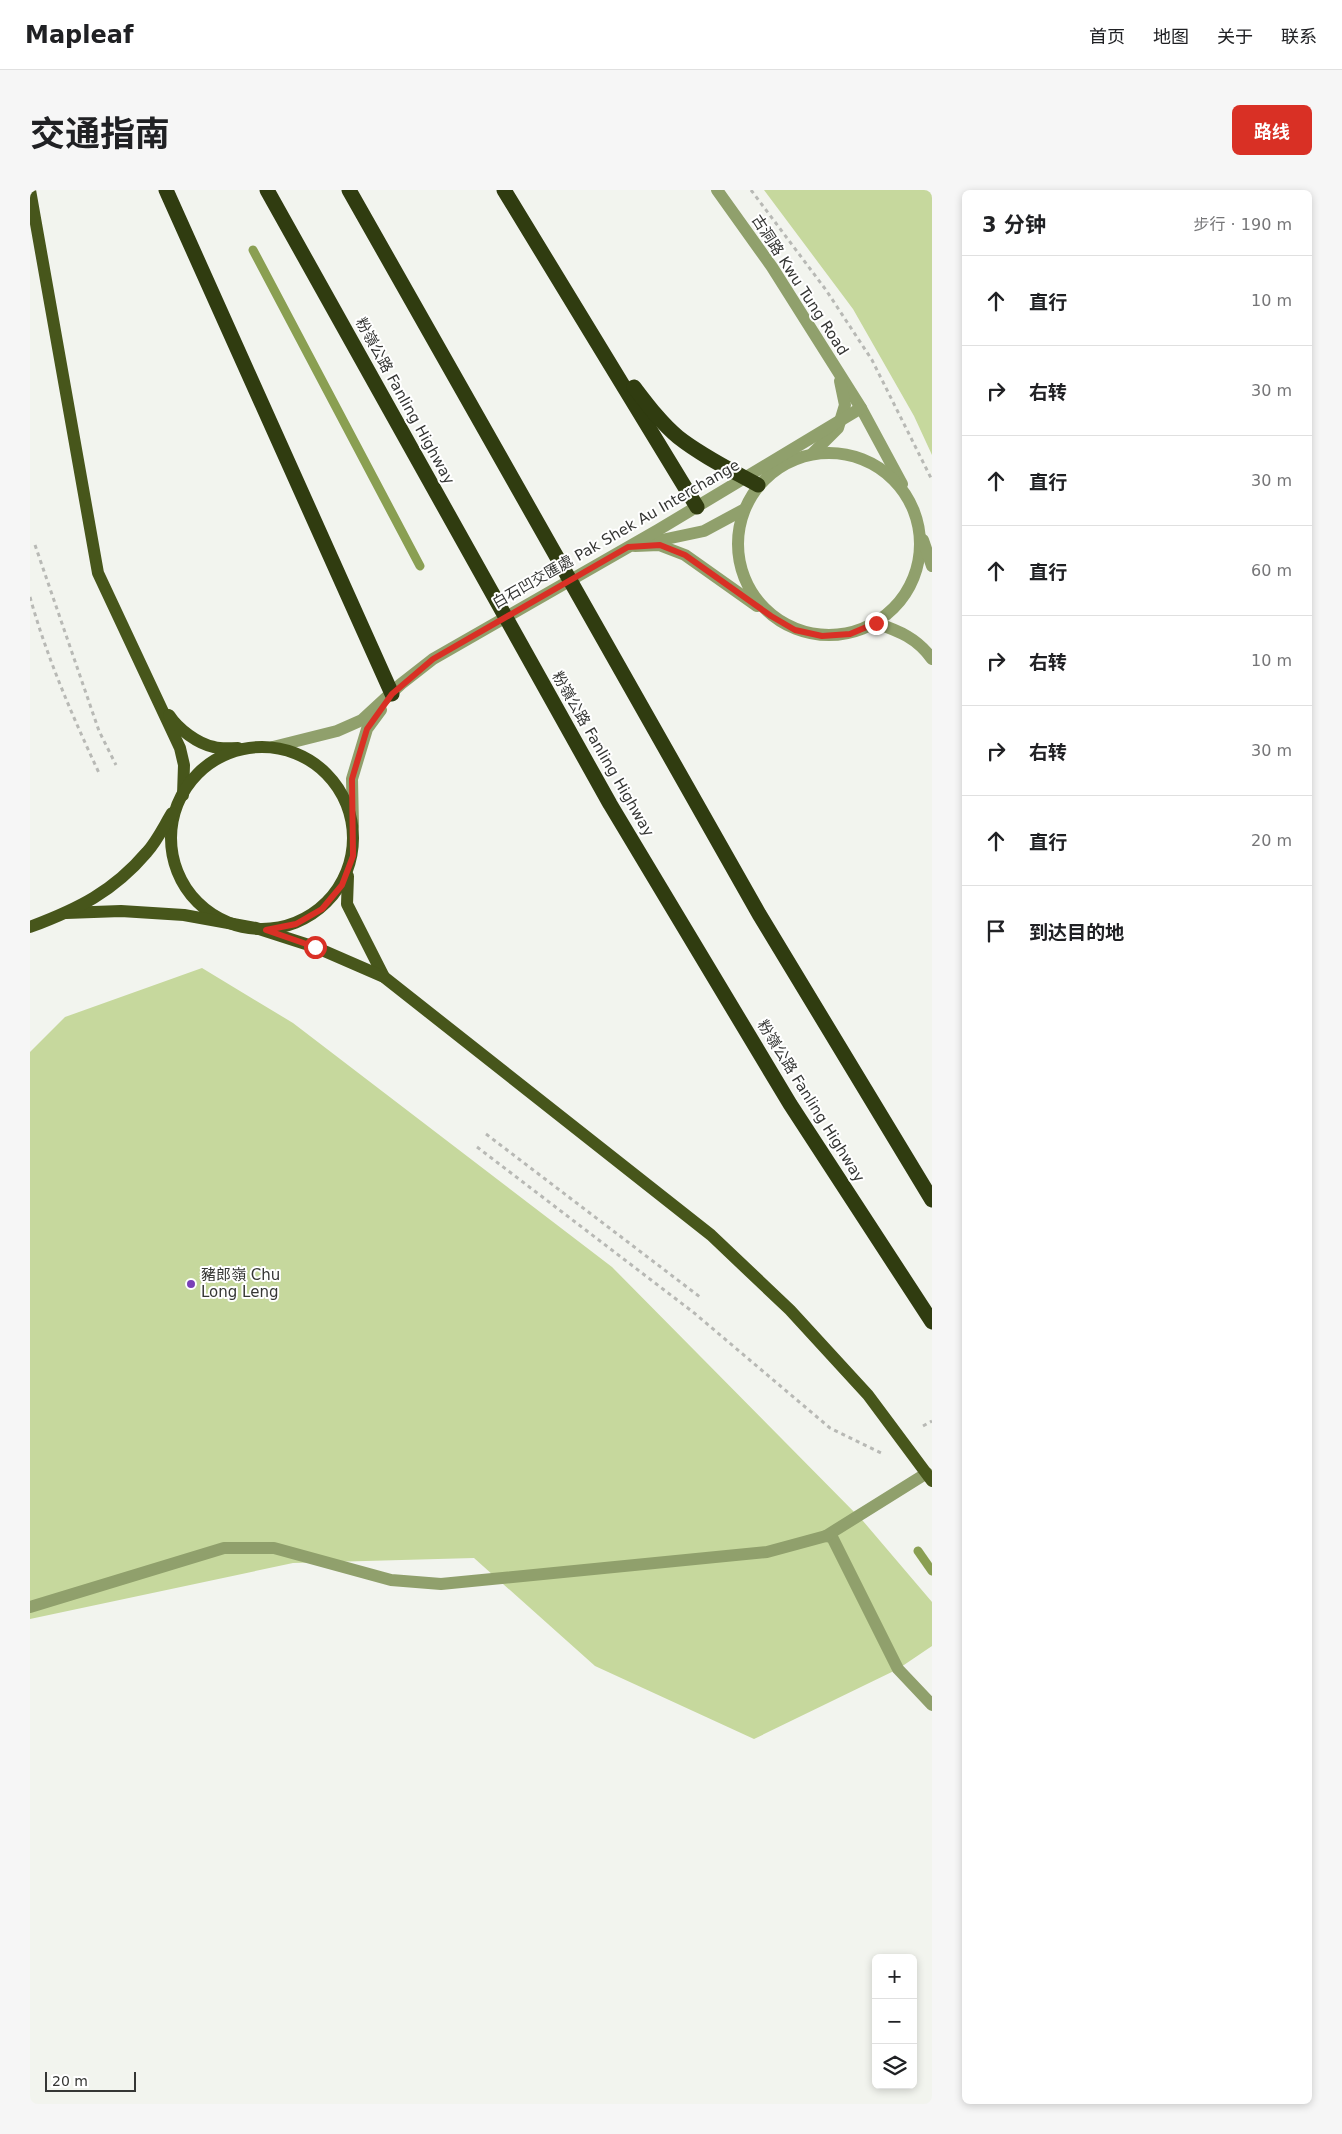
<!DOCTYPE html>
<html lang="zh">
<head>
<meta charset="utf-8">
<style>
	:root { --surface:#fff; --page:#f6f6f6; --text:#202124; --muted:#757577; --line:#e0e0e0; --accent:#d93025 }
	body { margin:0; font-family:"DejaVu Sans","Noto Sans SC",sans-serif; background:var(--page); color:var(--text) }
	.controls { position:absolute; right:15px; bottom:15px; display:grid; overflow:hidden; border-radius:8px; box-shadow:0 2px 8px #0003 }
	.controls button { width:45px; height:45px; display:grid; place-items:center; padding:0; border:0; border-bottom:1px solid var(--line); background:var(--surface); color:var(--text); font:25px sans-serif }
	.scale { position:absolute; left:15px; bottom:12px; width:91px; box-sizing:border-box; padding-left:5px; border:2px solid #353634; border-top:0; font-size:14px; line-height:18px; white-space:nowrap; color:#353634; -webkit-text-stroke:4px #fff; paint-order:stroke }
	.stop { position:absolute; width:15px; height:15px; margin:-11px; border:4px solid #d93025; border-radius:50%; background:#fff }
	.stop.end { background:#d93025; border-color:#fff; box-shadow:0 1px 5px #0008 }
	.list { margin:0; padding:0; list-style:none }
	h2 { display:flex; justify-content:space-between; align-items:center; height:65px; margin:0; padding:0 20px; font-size:21px }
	h2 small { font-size:16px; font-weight:400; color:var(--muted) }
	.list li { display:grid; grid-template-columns:32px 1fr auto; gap:15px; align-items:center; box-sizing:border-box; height:90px; padding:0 20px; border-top:1px solid var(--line) }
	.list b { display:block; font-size:19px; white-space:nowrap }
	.list em { font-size:16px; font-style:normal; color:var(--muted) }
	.icon { flex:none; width:28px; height:28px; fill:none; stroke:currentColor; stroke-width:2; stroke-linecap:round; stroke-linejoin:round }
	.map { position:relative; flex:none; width:902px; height:1914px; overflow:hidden; border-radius:8px }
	header { display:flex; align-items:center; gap:30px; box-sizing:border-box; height:70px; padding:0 25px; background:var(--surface); border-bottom:1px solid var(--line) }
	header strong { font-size:24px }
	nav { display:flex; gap:28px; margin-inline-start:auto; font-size:18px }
	.intro { display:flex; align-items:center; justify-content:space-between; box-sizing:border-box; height:120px; padding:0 30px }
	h1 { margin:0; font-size:35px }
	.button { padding:12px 22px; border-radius:8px; background:var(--accent); color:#fff; font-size:18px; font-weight:700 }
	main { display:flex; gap:30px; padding:0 30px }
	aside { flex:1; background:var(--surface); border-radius:8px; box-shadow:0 2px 8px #0003 }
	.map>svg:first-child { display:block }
	.green { fill:#c6d89d }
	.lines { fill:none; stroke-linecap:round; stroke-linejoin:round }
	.stream { stroke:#8a9f52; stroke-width:9 }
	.path { stroke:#b8b9b5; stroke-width:3; stroke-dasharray:4 4; stroke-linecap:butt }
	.minor { stroke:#90a06c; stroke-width:12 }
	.major { stroke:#47561b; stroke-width:12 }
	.highway { stroke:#303c10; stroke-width:15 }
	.route { stroke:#d93025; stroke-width:6 }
	.poi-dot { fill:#7940b7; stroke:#fff; stroke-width:2 }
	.labels { text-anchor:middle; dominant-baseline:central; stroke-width:4; stroke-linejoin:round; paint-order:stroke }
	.street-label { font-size:15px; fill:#353634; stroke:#fff }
	.poi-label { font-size:15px; fill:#353634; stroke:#fff; text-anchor:start }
</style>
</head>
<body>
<header>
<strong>Mapleaf</strong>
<nav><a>首页</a><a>地图</a><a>关于</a><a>联系</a></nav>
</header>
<div class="intro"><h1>交通指南</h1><a class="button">路线</a></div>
<main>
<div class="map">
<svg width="902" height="1914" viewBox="0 0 902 1914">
	<rect width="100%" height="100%" fill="#f2f4ee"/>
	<g class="green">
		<polygon points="734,0 902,0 902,265 884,226 823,119"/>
		<polygon points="172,778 263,833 582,1077 833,1331 902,1412 902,1456 868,1479 724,1549 565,1476 444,1368 263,1373 0,1429 0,862 35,827"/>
	</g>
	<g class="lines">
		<g class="stream">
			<polyline points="223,60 390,376"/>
			<polyline points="888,1361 902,1381"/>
		</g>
		<g class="path">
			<polyline points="721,0 796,100 842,170 902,290"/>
			<polyline points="5,355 69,541 86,575"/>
			<path d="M 0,407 C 17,468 42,525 69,583"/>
			<polyline points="456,944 670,1107"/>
			<polyline points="447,957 663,1122 800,1238 853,1264"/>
			<polyline points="893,1236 902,1231"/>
		</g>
		<g class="minor">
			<polyline points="687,0 742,77 831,218 872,294"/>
			<circle cx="799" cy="354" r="91"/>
			<polyline points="782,264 808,238 815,215 810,191"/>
			<polyline points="893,350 902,376"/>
			<polyline points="622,352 674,341 713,320"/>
			<polyline points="605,356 629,355 655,365 727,416"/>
			<path d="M 846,433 C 869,441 887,448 902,469"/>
			<polyline points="243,557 307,541 332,530 371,494 403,469 628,340 831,218"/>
			<polyline points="323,636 322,589 337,539 351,520"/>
			<polyline points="796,1346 802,1347 868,1479 902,1515"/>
			<polyline points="0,1417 194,1358 244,1358 361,1390 411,1394 737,1362 796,1346 897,1283"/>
		</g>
		<g class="major">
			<polyline points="0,0 68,383 150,558 154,575 153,605"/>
			<path d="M 139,525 C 148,539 168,554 184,557 C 191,559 200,558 208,558"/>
			<circle cx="232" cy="648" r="91"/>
			<polyline points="318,686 317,714 354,787"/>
			<polyline points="36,723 91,721 154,725 226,738 285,757 354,787 681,1045 760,1120 838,1205 902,1291"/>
			<path d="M 0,737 C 48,719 83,702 117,662 C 127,651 134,636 142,623"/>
		</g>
		<g class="highway">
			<polyline points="136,0 362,504"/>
			<polyline points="237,0 580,614 760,914 902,1132"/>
			<polyline points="319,0 729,724 902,1010"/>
			<polyline points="474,0 667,317"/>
			<path d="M 604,197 C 617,214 631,233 648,247 C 672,266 701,280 728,295"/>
		</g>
	</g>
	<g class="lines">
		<polyline class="route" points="285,757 236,740 266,734 292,719 312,695 323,666 322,589 337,539 362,504 403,469 598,357 630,355 655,365 741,426 765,440 792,446 820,444 846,433"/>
	</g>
	<circle class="poi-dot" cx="161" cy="1094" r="5"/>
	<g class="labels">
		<g class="street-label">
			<text transform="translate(770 95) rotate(57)">古洞路 Kwu Tung Road</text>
			<text transform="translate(375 211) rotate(61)">粉嶺公路 Fanling Highway</text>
			<text transform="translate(586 344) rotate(-30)">白石凹交匯處 Pak Shek Au Interchange</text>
			<text transform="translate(573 564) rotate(60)">粉嶺公路 Fanling Highway</text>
			<text transform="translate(781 911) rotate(58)">粉嶺公路 Fanling Highway</text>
		</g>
		<g class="poi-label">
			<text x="171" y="1085">豬郎嶺 Chu<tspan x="171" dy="17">Long Leng</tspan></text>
		</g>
	</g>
</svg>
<div class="controls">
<button>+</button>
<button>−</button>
<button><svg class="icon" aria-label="layers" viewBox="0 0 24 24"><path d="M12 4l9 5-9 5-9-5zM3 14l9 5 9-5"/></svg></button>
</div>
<div class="scale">20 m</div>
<div class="stop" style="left:285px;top:757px"></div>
<div class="stop end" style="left:846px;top:433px"></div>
</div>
<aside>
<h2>3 分钟<small>步行 · 190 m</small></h2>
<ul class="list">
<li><svg class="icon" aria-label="ahead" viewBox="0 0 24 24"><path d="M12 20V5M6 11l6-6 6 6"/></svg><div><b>直行</b></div><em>10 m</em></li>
<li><svg class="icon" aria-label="right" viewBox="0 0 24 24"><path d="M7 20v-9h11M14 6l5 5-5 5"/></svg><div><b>右转</b></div><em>30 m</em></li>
<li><svg class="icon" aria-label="ahead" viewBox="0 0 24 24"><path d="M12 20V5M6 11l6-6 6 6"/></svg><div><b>直行</b></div><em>30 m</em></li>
<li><svg class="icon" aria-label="ahead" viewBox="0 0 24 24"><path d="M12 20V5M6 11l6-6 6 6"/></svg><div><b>直行</b></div><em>60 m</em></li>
<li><svg class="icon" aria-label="right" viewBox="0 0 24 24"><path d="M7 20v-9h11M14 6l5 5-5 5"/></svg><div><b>右转</b></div><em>10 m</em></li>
<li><svg class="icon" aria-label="right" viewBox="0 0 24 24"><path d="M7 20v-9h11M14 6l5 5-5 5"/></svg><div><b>右转</b></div><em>30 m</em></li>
<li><svg class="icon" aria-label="ahead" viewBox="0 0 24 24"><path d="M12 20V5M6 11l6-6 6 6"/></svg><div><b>直行</b></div><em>20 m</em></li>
<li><svg class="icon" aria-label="arrive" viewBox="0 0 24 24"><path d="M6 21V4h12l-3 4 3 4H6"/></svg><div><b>到达目的地</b></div></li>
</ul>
</aside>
</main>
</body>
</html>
